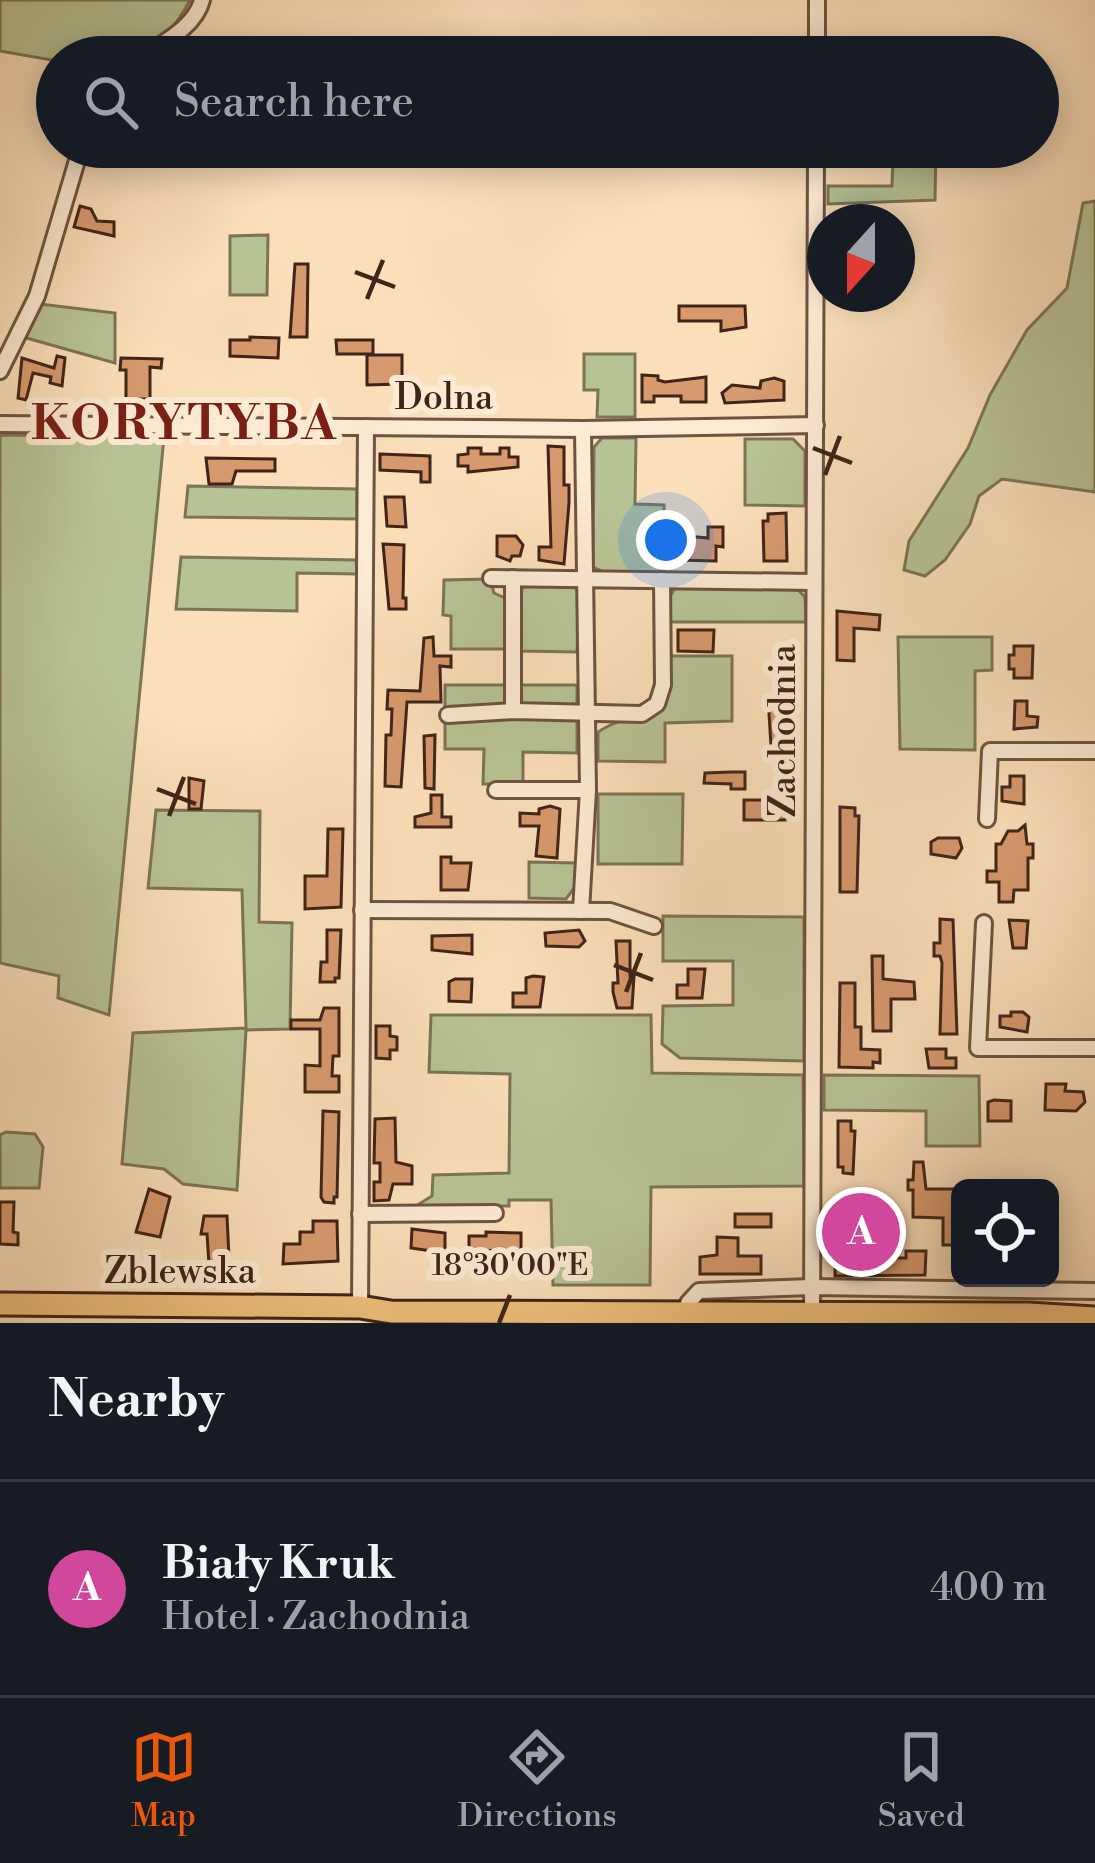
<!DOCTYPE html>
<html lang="en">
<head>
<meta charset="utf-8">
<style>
	:root { --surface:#171b24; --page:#20242c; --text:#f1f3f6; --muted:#9ea1a6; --line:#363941; --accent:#ea580c }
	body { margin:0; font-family:"Libre Bodoni",serif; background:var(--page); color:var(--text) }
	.controls { position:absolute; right:36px; bottom:36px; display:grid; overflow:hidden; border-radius:18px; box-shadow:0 6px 30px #0003 }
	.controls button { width:108px; height:108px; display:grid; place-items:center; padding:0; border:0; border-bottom:3px solid var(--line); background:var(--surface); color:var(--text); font:60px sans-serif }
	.compass { position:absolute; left:807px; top:204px; width:108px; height:108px; border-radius:50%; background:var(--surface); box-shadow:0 6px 30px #0003; rotate:201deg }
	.you { position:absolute; left:666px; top:540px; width:42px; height:42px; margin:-30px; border:9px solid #fff; border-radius:50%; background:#1a73e8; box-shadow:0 0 0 18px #1a73e833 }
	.badge { display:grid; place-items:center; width:78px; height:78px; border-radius:50%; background:var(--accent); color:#fff; font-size:39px; font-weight:700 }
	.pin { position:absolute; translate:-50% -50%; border:6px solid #fff; box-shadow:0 3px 12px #0006 }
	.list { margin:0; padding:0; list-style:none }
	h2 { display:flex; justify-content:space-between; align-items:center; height:156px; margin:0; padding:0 48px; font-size:51px }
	h2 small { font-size:39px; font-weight:400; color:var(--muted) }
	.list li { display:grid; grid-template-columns:78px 1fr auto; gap:36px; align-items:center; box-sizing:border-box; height:216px; padding:0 48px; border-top:3px solid var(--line) }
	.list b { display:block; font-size:45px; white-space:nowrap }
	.list p { margin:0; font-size:39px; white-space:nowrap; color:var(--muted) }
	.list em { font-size:39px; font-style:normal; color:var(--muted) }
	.icon { flex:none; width:66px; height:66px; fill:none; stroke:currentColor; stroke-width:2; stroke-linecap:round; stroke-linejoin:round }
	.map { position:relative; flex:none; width:1095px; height:1323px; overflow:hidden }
	.search { position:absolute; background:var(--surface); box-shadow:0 6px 30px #0003; left:36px; right:36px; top:36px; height:132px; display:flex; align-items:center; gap:30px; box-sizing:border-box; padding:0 42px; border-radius:66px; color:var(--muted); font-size:45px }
	.sheet { height:372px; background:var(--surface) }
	nav { display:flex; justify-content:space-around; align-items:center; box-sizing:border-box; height:168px; border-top:3px solid var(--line); background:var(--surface); font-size:33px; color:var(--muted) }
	nav a { display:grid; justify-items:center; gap:6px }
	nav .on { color:var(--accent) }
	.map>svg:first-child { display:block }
	.green { fill:#b8c395; stroke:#7c7456; stroke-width:3 }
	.building { fill:#d7996e; stroke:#402417; stroke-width:3 }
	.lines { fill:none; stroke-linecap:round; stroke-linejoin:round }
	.minor-casing { stroke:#6f5340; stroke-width:20 }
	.primary-casing { stroke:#402417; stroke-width:27 }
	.minor { stroke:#fcead2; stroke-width:14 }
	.primary { stroke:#eec07d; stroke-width:21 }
	.ticks { fill:none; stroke:#402417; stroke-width:4.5 }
	.labels { text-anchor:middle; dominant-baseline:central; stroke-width:12; stroke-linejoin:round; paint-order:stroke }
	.street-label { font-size:36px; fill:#402417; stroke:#fcead2 }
	.district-label { font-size:48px; font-weight:bold; letter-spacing:3px; fill:#7a1f14; stroke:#fcead2 }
	.ticks-label { font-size:30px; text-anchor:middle; fill:#402417; stroke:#fcead2; stroke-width:12; stroke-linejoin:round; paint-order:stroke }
</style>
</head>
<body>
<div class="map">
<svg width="1095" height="1323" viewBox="0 0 1095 1323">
	<rect width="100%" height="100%" fill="#fbdfba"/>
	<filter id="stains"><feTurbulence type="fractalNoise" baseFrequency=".00167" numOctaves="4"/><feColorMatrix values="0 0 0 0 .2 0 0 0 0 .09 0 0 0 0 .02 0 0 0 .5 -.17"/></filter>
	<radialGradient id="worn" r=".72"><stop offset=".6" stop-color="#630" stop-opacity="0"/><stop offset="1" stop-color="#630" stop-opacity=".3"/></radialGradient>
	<g class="green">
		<path d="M 0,0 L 190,0 C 158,63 118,57 57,57 L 57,61 L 0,51 Z"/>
		<polygon points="828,147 936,147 935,200 828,204 828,186 892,186 893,158 829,155"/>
		<polygon points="1095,201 1095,492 1002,479 979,496 970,524 945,560 925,576 904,570 909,541 968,448 990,395 1027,330 1067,288 1083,203"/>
		<polygon points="268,235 267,295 230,295 230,236"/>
		<polygon points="40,304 115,313 115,363 23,337"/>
		<polygon points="584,354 635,354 635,417 597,417 598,390 584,390"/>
		<polygon points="0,435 164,437 109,1015 58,998 59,976 0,963"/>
		<polygon points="602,438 636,438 635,504 664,505 664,575 608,574 593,567 594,447"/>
		<polygon points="745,439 793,439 805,451 805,506 745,505"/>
		<polygon points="188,486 357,489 357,519 185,517"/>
		<polygon points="181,557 356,560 357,574 297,573 297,611 176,609"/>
		<polygon points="490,579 494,593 507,599 508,649 451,649 451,616 443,615 444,580"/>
		<polygon points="526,585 572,585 579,592 577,652 519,651 519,591"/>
		<polygon points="676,587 797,589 805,597 806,622 667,622 667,601"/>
		<polygon points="898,637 992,637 992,670 975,671 975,750 900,749"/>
		<path d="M 667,656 L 732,656 L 732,721 L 665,723 L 665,762 L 598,761 L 598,732 C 650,699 661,743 667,656 Z"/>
		<polygon points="445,685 577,685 577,753 523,752 523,784 483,784 484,749 445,749"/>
		<polygon points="598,794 683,794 682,864 598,864"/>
		<polygon points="156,810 260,811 259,922 292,923 290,1029 246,1030 237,1190 183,1184 164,1169 122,1164 133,1033 246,1028 242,890 148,888"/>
		<polygon points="529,862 576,863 577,884 566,899 529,898"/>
		<polygon points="663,916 804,917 804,1061 680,1058 662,1044 663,1006 733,1005 733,961 663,961"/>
		<polygon points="431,1015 651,1015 652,1073 803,1075 804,1186 651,1187 650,1285 553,1285 551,1200 509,1200 509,1206 416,1206 432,1196 433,1175 509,1173 510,1074 429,1072"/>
		<polygon points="824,1075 979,1076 980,1146 926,1146 926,1111 824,1110"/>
		<polygon points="6,1132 35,1134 43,1147 39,1188 0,1188 0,1135"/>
	</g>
	<g class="building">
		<polygon points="80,206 91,209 97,221 114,222 114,236 74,227"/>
		<polygon points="295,264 308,264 307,337 290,337"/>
		<polygon points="679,306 745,306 746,327 721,331 721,321 679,321"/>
		<polygon points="250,337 279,338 278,358 230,356 230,340 250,340"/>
		<polygon points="336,340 373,340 373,354 337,354"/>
		<polygon points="367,355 402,355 402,384 367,385"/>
		<polygon points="57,356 65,358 62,386 50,383 51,377 33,373 26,400 18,398 22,358 54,368"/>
		<polygon points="121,358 162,359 161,368 150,367 150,399 126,399 126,370 120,370"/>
		<polygon points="642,375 658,376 658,380 665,382 706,377 706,402 681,402 681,396 654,396 654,402 642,402"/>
		<polygon points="774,378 784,381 784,400 725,403 722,393 732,385 760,388 761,381"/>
		<polygon points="548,446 564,447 564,485 569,485 569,503 564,564 539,560 539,547 551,547"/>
		<polygon points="468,448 481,448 481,454 500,454 500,448 509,448 509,457 518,457 518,467 468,472 468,466 458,466 458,455 468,454"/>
		<polygon points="380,454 430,456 430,482 421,482 421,472 380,470"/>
		<polygon points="206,458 275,459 275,471 236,471 232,484 209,484"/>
		<polygon points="385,497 404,497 406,527 387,526"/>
		<polygon points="786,513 787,561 764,561 763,521 768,521 768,514"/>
		<polygon points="708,527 723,527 723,547 716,546 716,561 676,560 676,535 708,538"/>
		<polygon points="497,536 516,536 523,545 520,556 512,556 510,561 497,556"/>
		<polygon points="383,544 404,545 403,598 406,598 406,609 389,609"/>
		<polygon points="837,611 880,615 879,630 854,628 854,661 837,660"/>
		<polygon points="678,630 714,630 713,652 678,651"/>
		<polygon points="433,637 434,656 451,656 451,667 440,666 441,702 407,702 401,787 385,786 386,735 391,735 392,709 387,709 388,690 420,691 424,638"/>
		<polygon points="1014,646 1033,646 1032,678 1014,678 1014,669 1009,669 1009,655 1014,655"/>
		<polygon points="768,697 786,697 786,743 780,746 771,746"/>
		<polygon points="1015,701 1027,701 1027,716 1038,717 1037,727 1014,729"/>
		<polygon points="435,735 434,789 425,788 424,736"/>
		<polygon points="731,772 745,772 745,789 731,789 731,784 704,783 705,773"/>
		<polygon points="1010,776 1024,776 1024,804 1002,801 1002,787 1010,787"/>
		<polygon points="189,778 204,781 201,809 189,809"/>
		<polygon points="431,795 442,795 442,817 451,817 451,827 415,827 415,817 431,813"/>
		<polygon points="744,800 787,800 785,820 744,820"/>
		<polygon points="550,806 560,809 557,858 536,856 539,826 520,826 520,813 539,814 539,809"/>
		<polygon points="840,807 855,808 855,816 859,816 857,892 840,892"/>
		<polygon points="1025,825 1027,844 1033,844 1033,858 1028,858 1028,890 1014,890 1013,902 999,902 999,882 987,882 987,871 996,871 996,844 1001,844 1008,831 1018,831"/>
		<polygon points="328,829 343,829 341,907 305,909 305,876 327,876"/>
		<polygon points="938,838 959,838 962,848 956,858 931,854 931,842"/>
		<polygon points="441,857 451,857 451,863 471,863 468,890 441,890"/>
		<polygon points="940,919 953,920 957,1034 940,1034 942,963 940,956 934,956 934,943 940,943"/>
		<polygon points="1009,920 1028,921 1026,948 1013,948"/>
		<polygon points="327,930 341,930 339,978 335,978 335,982 320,982 321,962 327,962"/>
		<polygon points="579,930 585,941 579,947 546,946 545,933"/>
		<polygon points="472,935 472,954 432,950 432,936"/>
		<polygon points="616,941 630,941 630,976 634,976 632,1008 617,1008 613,992 613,983 618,983"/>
		<polygon points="872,956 883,956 883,979 914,982 915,999 891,999 891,1031 873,1031"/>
		<polygon points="688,969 705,969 702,998 677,998 677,985 688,985"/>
		<polygon points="533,976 544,977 540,1007 513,1007 513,993 526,993 526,978"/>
		<polygon points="455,979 472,979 471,1002 449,1001 449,982"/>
		<polygon points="840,983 855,983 855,1027 861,1027 861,1049 880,1050 880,1063 873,1062 873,1068 839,1067"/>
		<polygon points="324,1008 339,1008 339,1056 333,1056 332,1076 339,1076 339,1092 305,1092 305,1065 320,1066 320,1029 291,1029 291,1020 320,1020"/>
		<polygon points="1011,1012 1023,1012 1029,1017 1027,1032 1000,1027 1000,1016 1011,1016"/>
		<polygon points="376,1026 390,1026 390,1036 397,1037 397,1050 390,1050 390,1059 376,1058"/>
		<polygon points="926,1049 946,1049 946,1058 956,1058 956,1068 929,1068"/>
		<polygon points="1046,1084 1066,1084 1065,1091 1083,1092 1085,1102 1076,1111 1045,1110"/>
		<polygon points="994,1100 1011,1101 1011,1121 988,1121 988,1102"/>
		<polygon points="323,1111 339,1112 337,1197 334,1197 334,1203 324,1202 321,1197"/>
		<polygon points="395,1118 396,1162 412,1166 412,1184 393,1184 389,1200 374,1201 374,1182 380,1182 380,1163 374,1163 375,1119"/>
		<polygon points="838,1121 851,1121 851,1131 855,1131 853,1174 843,1173 843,1167 838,1167"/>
		<polygon points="914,1162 923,1162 926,1189 960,1189 960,1245 943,1245 943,1218 913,1217 913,1190 908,1190 908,1180 913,1180"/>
		<polygon points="149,1189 170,1197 160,1237 136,1232"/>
		<polygon points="0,1202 14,1202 13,1232 18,1233 18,1245 0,1244"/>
		<rect x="735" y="1214" width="36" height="13"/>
		<polygon points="204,1216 227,1216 230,1279 210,1279 207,1234 201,1234"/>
		<polygon points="830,1219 884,1223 884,1238 878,1238 879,1258 906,1258 906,1251 926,1251 925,1275 835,1276 835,1258 845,1258 845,1238 835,1238"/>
		<polygon points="313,1221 337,1221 338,1261 283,1264 284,1244 300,1244 300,1232 313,1232"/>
		<polygon points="412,1229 445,1233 445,1253 411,1248"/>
		<polygon points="486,1232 521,1233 521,1264 511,1265 510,1252 469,1249 469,1236 486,1236"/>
		<polygon points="717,1237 738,1238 738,1256 761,1256 761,1274 700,1274 700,1257 717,1255"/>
	</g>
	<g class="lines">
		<g class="minor-casing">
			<g id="minor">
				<path d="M 142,57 C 164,42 195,27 202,0"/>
				<polyline points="817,57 817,0"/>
				<polyline points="0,371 37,296 81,147"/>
				<polyline points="0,424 583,429 816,425"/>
				<polyline points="491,578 813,582"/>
				<polyline points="513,578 513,711"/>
				<polyline points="448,715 513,711 642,714 657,704 663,685 662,580"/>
				<polyline points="496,790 588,790"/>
				<polyline points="987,819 990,751 1095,751"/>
				<polyline points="362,910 610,911 654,926"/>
				<polyline points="581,911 588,790 583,429"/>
				<polyline points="984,923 978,1048 1095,1048"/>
				<polyline points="360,1214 495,1213"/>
				<polyline points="688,1303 699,1291 812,1287 1095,1291"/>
				<polyline points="360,1307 366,427"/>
				<polyline points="812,1314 816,147"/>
			</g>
		</g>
		<g class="primary-casing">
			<polyline id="primary" points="0,1304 360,1307 391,1312 1028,1314 1095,1318"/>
		</g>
		<use href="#minor" class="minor"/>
		<use href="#primary" class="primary"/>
	</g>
	<path class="ticks" d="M 355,272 L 395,287M 367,299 L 383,260M 813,448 L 852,463M 825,475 L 840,436M 157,789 L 196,804M 169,816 L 184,777M 614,965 L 653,980M 626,992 L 641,953M 499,1323 L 510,1295"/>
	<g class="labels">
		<g class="street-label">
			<text x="444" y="398">Dolna</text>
			<text transform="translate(784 731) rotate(-90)">Zachodnia</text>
			<text x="180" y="1272">Zblewska</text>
		</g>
		<g class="district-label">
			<text x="185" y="425">KORYTYBA</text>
		</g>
	</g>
	<g class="ticks-label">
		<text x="510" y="1275">18°30'00"E</text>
	</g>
	<rect width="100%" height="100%" filter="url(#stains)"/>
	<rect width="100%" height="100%" fill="url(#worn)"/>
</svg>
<div class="controls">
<button><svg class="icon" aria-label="locate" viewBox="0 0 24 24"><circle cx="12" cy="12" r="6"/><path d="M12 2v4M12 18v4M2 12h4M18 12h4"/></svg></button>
</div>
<svg class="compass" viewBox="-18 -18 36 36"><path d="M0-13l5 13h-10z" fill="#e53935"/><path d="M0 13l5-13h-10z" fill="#9ea1a6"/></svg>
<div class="you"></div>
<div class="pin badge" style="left:861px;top:1232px;background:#d1479c">A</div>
<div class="search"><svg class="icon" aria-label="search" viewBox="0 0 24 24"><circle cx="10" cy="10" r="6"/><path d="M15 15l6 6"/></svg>Search here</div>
</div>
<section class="sheet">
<h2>Nearby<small></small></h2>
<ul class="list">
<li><span class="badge" style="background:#d1479c">A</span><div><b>Biały Kruk</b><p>Hotel · Zachodnia</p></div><em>400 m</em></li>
</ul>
</section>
<nav>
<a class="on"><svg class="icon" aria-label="map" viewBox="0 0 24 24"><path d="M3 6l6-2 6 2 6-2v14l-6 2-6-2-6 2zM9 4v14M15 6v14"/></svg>Map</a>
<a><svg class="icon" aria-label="directions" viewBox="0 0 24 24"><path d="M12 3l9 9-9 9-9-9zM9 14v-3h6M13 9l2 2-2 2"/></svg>Directions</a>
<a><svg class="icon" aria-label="saved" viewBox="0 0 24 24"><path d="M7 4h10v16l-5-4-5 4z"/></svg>Saved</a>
</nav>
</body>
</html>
